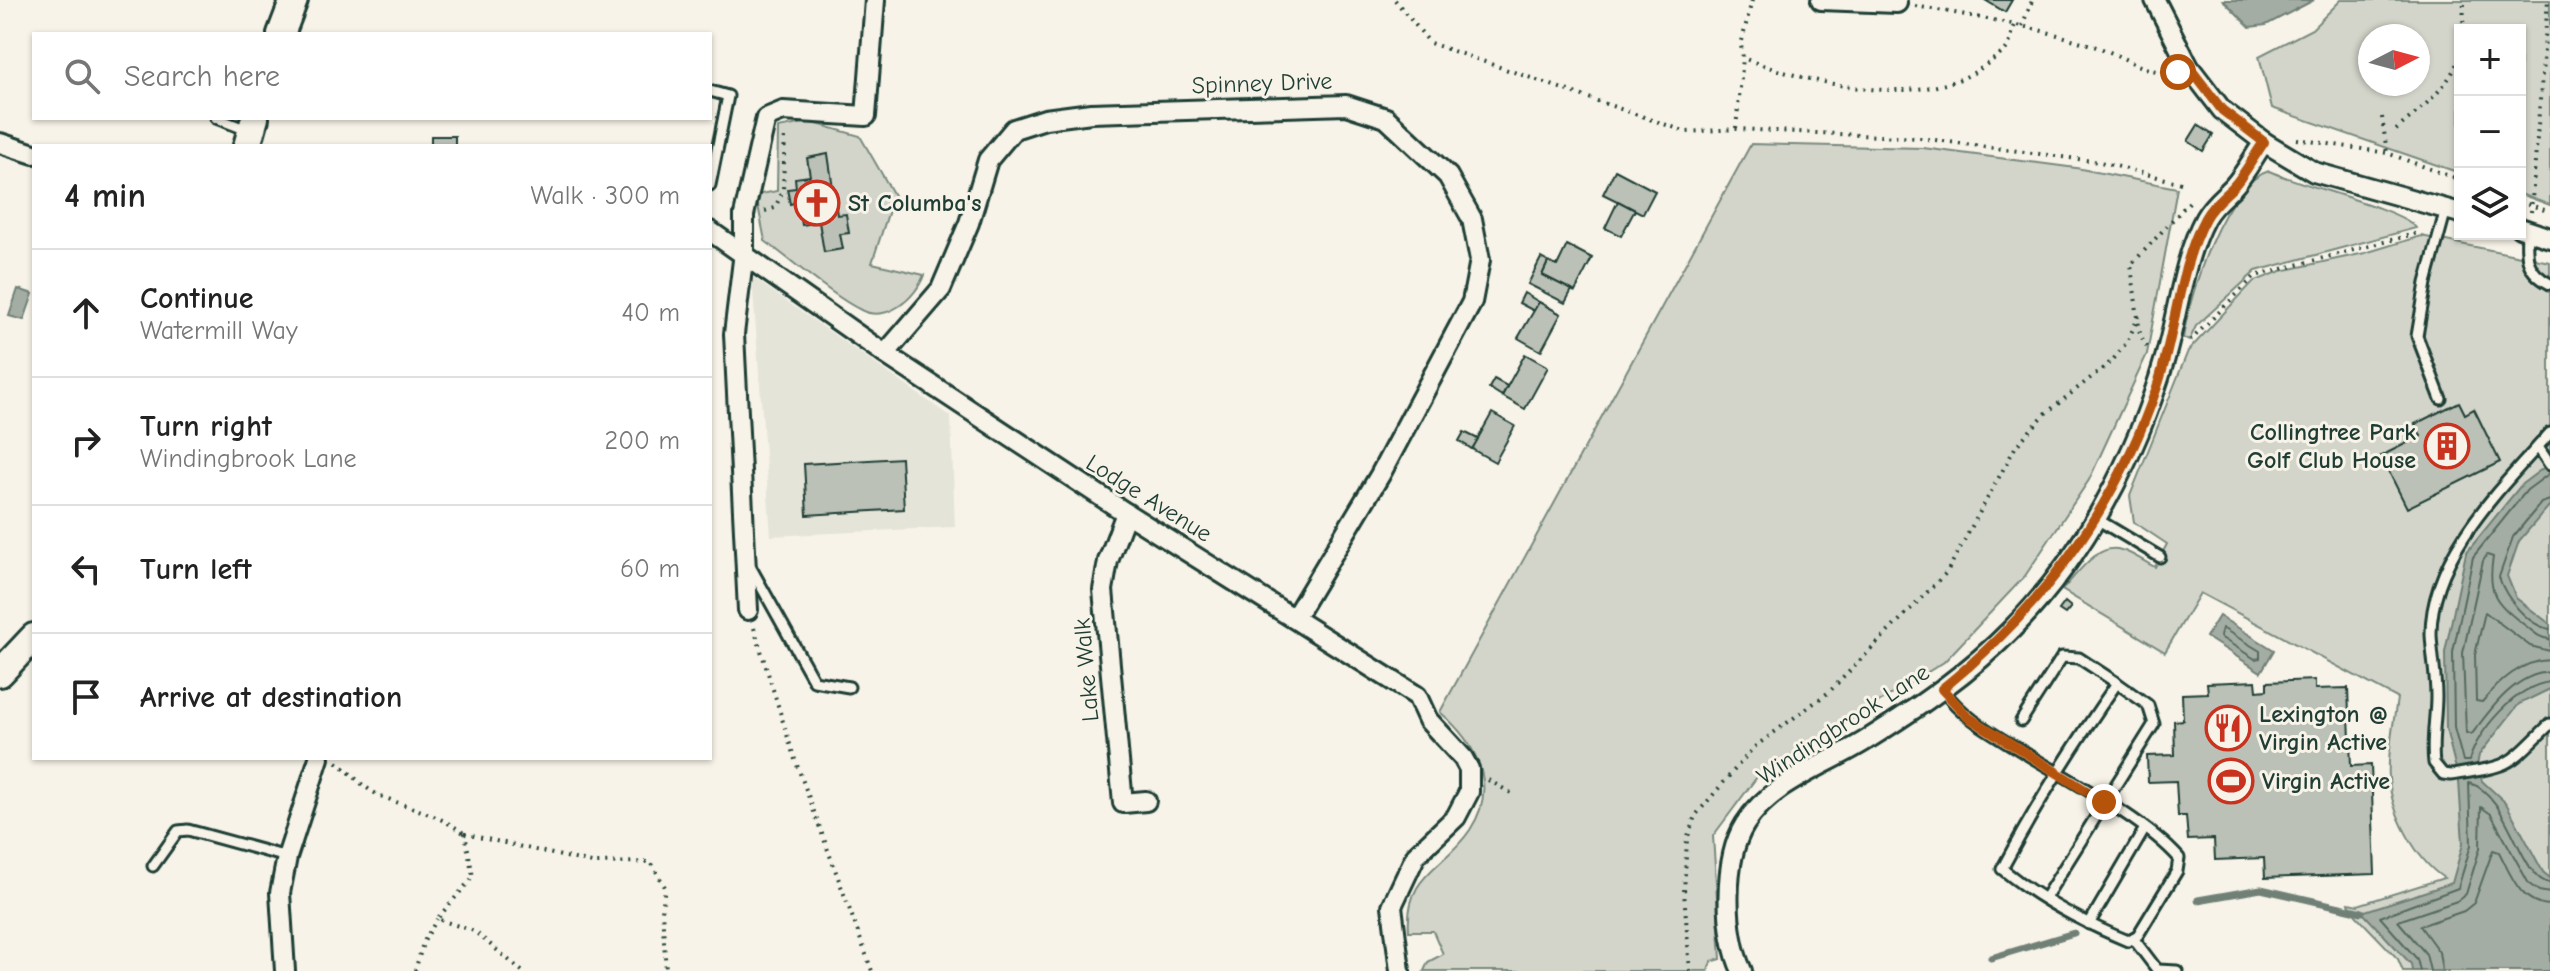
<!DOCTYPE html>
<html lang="en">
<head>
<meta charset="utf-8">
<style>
	:root { --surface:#fff; --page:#f6f6f6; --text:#222; --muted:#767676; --line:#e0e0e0 }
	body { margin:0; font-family:"Comic Neue",sans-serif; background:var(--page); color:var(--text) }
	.controls { position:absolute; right:24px; top:24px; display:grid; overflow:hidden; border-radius:0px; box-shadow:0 2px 6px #0004 }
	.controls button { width:72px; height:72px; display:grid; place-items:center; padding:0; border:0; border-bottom:2px solid var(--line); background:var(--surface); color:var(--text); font:40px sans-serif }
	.compass { position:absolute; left:2358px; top:24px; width:72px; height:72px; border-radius:50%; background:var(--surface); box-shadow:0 2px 6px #0004; rotate:84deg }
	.stop { position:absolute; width:24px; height:24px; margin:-18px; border:6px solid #b45309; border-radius:50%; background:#fff }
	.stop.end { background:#b45309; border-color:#fff; box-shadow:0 2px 8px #0008 }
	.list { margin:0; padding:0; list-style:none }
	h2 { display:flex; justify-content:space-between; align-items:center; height:104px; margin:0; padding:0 32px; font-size:34px }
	h2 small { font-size:26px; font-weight:400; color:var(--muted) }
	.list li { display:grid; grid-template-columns:52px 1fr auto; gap:24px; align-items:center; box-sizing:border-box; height:128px; padding:0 32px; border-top:2px solid var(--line) }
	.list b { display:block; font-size:30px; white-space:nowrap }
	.list p { margin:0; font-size:26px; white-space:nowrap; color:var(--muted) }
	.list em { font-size:26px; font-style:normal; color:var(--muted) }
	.icon { flex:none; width:44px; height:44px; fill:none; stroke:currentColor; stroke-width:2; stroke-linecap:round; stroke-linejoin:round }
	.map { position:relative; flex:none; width:2550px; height:971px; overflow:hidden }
	.search { position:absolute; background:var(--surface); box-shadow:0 2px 6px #0004; left:32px; top:32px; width:680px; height:88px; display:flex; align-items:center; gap:20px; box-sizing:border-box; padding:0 28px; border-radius:0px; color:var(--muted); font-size:30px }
	.panel { position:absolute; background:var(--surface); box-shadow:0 2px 6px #0004; left:32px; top:144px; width:680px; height:616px; border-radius:0px }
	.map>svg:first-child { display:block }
	.built { fill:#e5e4d9 }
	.green { fill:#d3d5ca; stroke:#79897f; stroke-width:2; fill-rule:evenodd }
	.water { fill:#a4ada3; stroke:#6f8077; stroke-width:2 }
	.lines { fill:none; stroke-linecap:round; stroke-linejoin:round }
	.shore { stroke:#546a60; stroke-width:2 }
	.stream { stroke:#6f8077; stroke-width:7 }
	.building { fill:#bbc1b6; stroke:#1f3d34; stroke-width:2 }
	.lane-casing { stroke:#1f3d34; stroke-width:15 }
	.street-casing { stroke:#1f3d34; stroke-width:24 }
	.secondary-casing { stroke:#1f3d34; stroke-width:32 }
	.path { stroke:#1f3d34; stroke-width:4; stroke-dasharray:2 6; stroke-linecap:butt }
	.lane { stroke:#f7f3e8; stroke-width:9 }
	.street { stroke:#f7f3e8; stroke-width:18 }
	.secondary { stroke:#f7f3e8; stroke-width:26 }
	.route { stroke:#b45309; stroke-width:10 }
	.labels { text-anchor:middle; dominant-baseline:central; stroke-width:6; stroke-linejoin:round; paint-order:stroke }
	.street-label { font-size:24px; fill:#1f3d34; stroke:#f7f3e8 }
	.poi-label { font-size:24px; font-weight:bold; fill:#1f3d34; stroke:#f7f3e8; text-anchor:start }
</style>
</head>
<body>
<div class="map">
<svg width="2550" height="971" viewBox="0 0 2550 971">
	<rect width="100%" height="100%" fill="#f7f3e8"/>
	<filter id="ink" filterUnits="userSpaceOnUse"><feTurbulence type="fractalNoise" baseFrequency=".0125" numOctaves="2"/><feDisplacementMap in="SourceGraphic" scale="16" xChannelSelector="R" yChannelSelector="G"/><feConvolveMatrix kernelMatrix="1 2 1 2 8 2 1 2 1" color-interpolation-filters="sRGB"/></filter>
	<g filter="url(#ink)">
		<polygon class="built" points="752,277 951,417 955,527 771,536"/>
		<g class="green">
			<path d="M 2341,0 L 2550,0 L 2550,205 L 2520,194 L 2520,30 L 2460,30 L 2460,173 L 2272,108 L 2259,56 L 2312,29 ZM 2418,36 L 2418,84 L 2370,84 L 2370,36 Z"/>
			<path d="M 810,122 L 860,136 L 894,195 L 872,263 L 924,275 C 916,298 887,323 861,310 C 834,297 791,260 765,241 L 756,195 L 777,191 L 778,128 Z"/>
			<path d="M 1751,144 L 1923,148 L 2076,168 L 2177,188 L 2147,354 L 2089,480 L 2025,576 L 1944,662 L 1757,777 L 1713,836 L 1721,959 L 1711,962 L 1708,971 L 1424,971 L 1428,962 L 1443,954 L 1433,931 L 1409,931 C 1405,873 1443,870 1470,830 C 1500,785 1475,742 1440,712 Z"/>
			<path d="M 2269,171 C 2297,184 2405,210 2416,228 L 2256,271 L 2196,326 L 2189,341 L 2183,338 C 2190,294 2222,185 2269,171 Z"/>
			<path d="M 2421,236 L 2550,262 L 2550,971 L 2403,971 L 2398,959 L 2351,910 L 2349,903 L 2358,905 L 2444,878 C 2416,860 2391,813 2389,778 C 2387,753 2394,723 2397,698 L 2200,593 L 2165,652 L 2062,590 C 2076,576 2097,542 2121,550 C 2133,553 2144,562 2155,567 L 2167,544 L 2134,522 L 2130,496 L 2188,351 L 2253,282 L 2281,271 L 2365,253 Z"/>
		</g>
		<g class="water">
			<polygon points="2223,0 2314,0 2266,25 2250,27"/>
			<polygon points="18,289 33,294 24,320 9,316"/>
			<polygon points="2550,463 2550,505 2519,541 2507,576 2516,598 2550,624 2550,689 2519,704 2479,755 2477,765 2482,781 2506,803 2543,872 2550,878 2550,971 2412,971 2411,964 2362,912 2452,883 2463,844 2459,781 2446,729 2445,652 2466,553 2522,484"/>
			<polygon points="2219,616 2274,650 2261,672 2206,637"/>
		</g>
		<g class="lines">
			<g class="shore">
				<path d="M 2550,473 L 2527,490 L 2473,557 L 2453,652 L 2454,728 L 2463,761 L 2469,761 C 2478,730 2516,686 2550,682"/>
				<path d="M 2550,500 L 2541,503 L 2513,537 L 2499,577 C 2505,597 2528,626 2550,629"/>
				<polygon points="2222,628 2260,651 2260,658 2255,659 2220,637"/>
				<path d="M 2550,639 C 2537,638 2532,630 2522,623 C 2495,603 2487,592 2493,557 L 2487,555 L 2483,561 L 2463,653 L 2466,733 L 2472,734 C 2491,708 2515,674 2550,672"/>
				<path d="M 2550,651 L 2530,646 L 2485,612 L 2475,655 L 2476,701 L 2482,702 C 2500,681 2520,661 2550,660"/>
				<path d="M 2420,971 L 2417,959 L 2380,917 L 2458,888 L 2471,845 L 2469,783 C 2509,793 2520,880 2550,883"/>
				<polyline points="2430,971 2426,954 2398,921 2457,901 2466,894 2480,848 2481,807 2491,814 2529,884 2539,891 2550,893"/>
				<path d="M 2442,971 L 2439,952 L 2420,926 L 2464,911 L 2474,903 L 2493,850 L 2499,852 C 2511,875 2520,904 2550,905"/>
			</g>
			<g class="stream">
				<polyline points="2198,900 2261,889 2362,912"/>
				<polyline points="1991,958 2074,933"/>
			</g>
		</g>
		<g class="building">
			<polygon points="1985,0 2012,0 2005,12"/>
			<polygon points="2198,125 2213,135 2203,151 2188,141"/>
			<rect x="431" y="136" width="24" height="10"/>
			<polygon points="828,154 837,215 846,214 849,233 840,234 843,249 824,252 819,222 802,225 798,202 790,204 787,189 796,188 795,178 810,176 807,158"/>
			<polygon points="1615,170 1655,191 1643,214 1603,194"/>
			<polygon points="1618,201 1635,210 1621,236 1605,228"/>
			<polygon points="1567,245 1592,258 1575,292 1542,275 1548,262 1557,266"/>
			<polygon points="1541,258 1548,262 1542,275 1572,290 1565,303 1528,284"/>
			<polygon points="1524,293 1539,302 1534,311 1519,303"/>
			<polygon points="1539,302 1561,314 1541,351 1518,338"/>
			<polygon points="1525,354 1548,367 1525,409 1502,396"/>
			<polygon points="1494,379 1507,386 1502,396 1489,388"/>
			<polygon points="2459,402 2465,414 2474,409 2500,462 2407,508 2381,456 2421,436 2415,424"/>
			<polygon points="1492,413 1515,426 1495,462 1472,449"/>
			<polygon points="1464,432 1478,439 1472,449 1459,441"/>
			<polygon points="901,458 904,509 807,515 804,464"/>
			<polygon points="2065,602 2071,607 2065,614 2059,610"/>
			<polygon points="2315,680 2315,689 2348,688 2351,766 2371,765 2375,874 2265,878 2264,858 2215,860 2214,839 2188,840 2186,816 2178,816 2176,781 2148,782 2147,756 2175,755 2174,721 2183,720 2182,694 2208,693 2207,683 2256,681 2257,691 2267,690 2267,682"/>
		</g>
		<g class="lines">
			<g class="lane-casing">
				<g id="lane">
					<polyline points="710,91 728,96 710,185"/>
					<polyline points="216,118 250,131"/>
					<path d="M 2527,230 C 2526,257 2525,271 2550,284"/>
					<polyline points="2441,399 2417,336 2426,283 2446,209"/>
					<path d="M 2550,433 C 2502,487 2430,556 2431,635 C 2432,655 2436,676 2436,696 C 2436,719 2431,741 2434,763 L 2443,774 L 2451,775 C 2514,765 2505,768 2550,724"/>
					<polyline points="2538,447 2550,465"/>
					<polyline points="2095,518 2160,557"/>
					<polyline points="751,568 814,681 849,687"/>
					<path d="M 1942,689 C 1962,716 1987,730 2015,747 C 2063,777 2143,817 2179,858 L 2177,871 L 2138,935 L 2128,941 C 2084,923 2039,899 2002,869 C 2036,805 2075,743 2117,683 L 2148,705 L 2154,724 L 2045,898"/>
					<polyline points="2021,721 2062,657 2079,658 2117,683"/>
					<polyline points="153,866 178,831 188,830 287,857"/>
					<polyline points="2089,924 2144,830"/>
					<polyline points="2133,938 2158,971"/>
					<polyline points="2158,970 2177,971"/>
				</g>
			</g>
			<g class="street-casing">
				<g id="street">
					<polyline points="1821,0 1897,3"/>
					<polyline points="2155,0 2189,67 2222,110 2264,142"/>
					<polyline points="0,143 34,154"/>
					<polyline points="2520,228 2550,238"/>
					<polyline points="710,231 885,354 1126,513 1417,696 1428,720 1463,758 1469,769 1469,792 1456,817 1416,855 1392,906 1400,971"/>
					<polyline points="885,354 941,289 969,223 988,160 1014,129 1045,119 1091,113 1346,105 1386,118 1448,176 1472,219 1480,260 1472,302 1380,475 1295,617"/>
					<polyline points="1126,513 1108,561 1103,590 1123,803 1146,801"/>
					<polyline points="748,610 734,334 744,252 744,215 766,118 783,111 866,116 875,0"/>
					<polyline points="285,971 280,893 287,857 319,758"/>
					<path d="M 1742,971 C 1724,934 1723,859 1745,824 C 1771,782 1828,765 1868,739 C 1919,707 1970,672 2012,629 C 2084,556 2137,456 2165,358 C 2178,313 2183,259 2205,218 C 2212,205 2223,197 2233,187 C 2245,174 2254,156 2264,142 L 2314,172 L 2460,213"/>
				</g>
			</g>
			<g class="secondary-casing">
				<g id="secondary">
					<polyline points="281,34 294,0"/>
					<polyline points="247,146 255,118"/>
					<polyline points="0,673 34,637"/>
				</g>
			</g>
			<g class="path">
				<polyline points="1395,0 1430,43 1687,132 1736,129 1920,138 2100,162 2185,184"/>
				<path d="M 1752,0 L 1741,45 L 1743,58 C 1810,84 1925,112 1987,64 C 1993,59 2003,54 2007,48 C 2011,42 2012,31 2015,25"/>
				<path d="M 1915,6 C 1977,17 2042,27 2102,49 C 2127,58 2144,73 2171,72"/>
				<polyline points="2022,26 2032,1"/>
				<polyline points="2463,30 2464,0"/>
				<polyline points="2382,117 2387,153"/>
				<polyline points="1736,128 1743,58"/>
				<path d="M 2396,130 C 2421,108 2451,87 2460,54"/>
				<polyline points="2297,139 2387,153 2460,180"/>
				<polyline points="2520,201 2550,212"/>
				<polyline points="765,211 775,208 783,190 785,133"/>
				<polyline points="2531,212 2548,0"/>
				<polyline points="2190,341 2255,276 2418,233"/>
				<polyline points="2147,347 2140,334 2131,265 2192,199"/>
				<polyline points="754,628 793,754 872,971"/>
				<path d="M 337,762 C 353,774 363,789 383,797 C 413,809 438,814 465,834"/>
				<polyline points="1488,780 1515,795"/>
				<polyline points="415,971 423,943 437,919"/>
				<polyline points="522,971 474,931 437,919 473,877 465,834 592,863 651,862 665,887 662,911 666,971"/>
				<polyline points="1690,971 1684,892 1687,839 1695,816 1753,748 1829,692 1947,572 2016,446 2045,414 2112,361 2127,342 2139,316"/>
			</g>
			<use href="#lane" class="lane"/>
			<use href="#street" class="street"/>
			<use href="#secondary" class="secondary"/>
		</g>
	</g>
	<g class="lines" filter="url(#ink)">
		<path class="route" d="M 2104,802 L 1968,717 L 1942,689 C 2042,608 2115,510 2157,387 C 2175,335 2179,266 2205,218 C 2212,205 2223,197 2233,187 C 2245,174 2254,156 2264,142 L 2222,110 L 2189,67 L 2178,72"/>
	</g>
	<defs>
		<g id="church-ring" transform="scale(2.3)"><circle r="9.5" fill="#f7f3e8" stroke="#c8321e" stroke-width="1.5"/><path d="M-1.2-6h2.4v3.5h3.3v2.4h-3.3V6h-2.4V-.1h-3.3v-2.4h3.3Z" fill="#c8321e"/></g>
		<g id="building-ring" transform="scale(2.3)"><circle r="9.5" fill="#f7f3e8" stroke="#c8321e" stroke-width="1.5"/><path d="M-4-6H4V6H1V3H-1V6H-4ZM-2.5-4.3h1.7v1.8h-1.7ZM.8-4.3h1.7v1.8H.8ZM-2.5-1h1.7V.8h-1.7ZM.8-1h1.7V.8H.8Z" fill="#c8321e"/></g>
		<g id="restaurant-ring" transform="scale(2.3)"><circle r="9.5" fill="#f7f3e8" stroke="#c8321e" stroke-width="1.5"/><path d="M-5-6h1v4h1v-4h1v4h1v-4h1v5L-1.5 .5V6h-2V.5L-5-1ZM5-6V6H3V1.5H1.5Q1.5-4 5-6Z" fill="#c8321e"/></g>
		<g id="stadium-ring" transform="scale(2.3)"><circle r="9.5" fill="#f7f3e8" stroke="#c8321e" stroke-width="1.5"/><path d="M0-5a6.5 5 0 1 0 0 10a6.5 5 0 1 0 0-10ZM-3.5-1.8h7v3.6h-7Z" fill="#c8321e"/></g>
	</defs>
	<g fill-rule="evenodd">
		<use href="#church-ring" x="817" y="203"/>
		<use href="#building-ring" x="2447" y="446"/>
		<use href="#restaurant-ring" x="2228" y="728"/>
		<use href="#stadium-ring" x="2231" y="781"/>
	</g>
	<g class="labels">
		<g class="street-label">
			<text transform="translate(1262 83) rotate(-2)">Spinney Drive</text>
			<text transform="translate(1149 498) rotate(32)">Lodge Avenue</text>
			<text transform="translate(1086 670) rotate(-95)">Lake Walk</text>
			<text transform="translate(1843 724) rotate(-33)">Windingbrook Lane</text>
		</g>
		<g class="poi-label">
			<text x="848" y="203">St Columba's</text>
			<text x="2416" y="432" text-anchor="end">Collingtree Park<tspan x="2416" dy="28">Golf Club House</tspan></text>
			<text x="2259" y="714">Lexington @<tspan x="2259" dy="28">Virgin Active</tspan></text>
			<text x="2262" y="781">Virgin Active</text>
		</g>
	</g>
</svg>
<div class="controls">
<button>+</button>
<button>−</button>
<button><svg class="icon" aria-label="layers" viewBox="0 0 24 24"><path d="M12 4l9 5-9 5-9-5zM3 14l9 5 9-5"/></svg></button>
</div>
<svg class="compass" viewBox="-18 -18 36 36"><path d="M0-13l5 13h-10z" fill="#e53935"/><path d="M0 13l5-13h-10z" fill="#767676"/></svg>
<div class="stop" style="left:2178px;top:72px"></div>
<div class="stop end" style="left:2104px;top:802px"></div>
<div class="search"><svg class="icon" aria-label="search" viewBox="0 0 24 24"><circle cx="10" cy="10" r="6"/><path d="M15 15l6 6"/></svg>Search here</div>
<section class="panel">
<h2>4 min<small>Walk · 300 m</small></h2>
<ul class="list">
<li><svg class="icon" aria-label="ahead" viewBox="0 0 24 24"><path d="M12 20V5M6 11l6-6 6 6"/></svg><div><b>Continue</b><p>Watermill Way</p></div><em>40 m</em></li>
<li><svg class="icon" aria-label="right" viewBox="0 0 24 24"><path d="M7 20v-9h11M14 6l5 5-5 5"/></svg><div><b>Turn right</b><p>Windingbrook Lane</p></div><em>200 m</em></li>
<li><svg class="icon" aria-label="left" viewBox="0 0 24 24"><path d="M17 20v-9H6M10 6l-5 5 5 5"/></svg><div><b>Turn left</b></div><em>60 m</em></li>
<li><svg class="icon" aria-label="arrive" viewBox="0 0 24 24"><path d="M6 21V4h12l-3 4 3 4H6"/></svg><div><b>Arrive at destination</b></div></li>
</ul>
</section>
</div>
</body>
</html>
